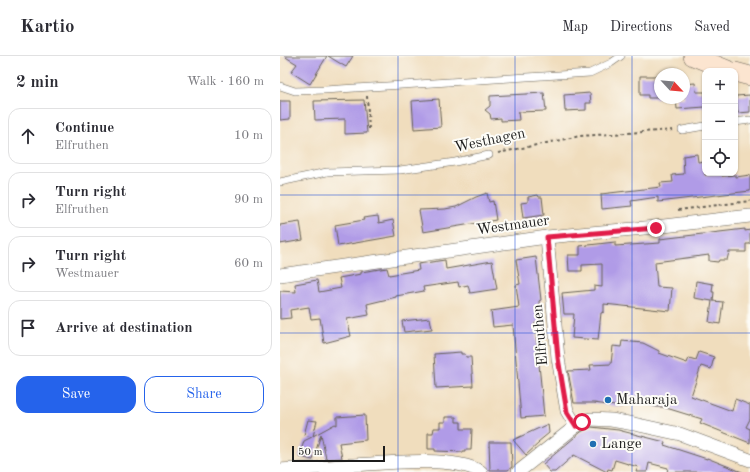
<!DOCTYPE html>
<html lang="en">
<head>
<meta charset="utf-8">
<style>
	:root { --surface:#fff; --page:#f2f2f3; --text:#2b2b33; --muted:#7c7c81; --line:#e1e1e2; --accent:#2563eb }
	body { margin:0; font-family:"Old Standard TT",serif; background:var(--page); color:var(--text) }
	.controls { position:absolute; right:12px; top:12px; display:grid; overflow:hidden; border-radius:8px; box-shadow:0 1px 3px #0004 }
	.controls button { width:36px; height:36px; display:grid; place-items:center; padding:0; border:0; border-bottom:1px solid var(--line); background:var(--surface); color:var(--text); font:20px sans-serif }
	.compass { position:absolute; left:374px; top:12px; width:36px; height:36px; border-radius:50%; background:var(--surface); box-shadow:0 1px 3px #0004; rotate:116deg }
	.scale { position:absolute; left:12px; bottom:10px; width:93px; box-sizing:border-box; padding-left:4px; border:2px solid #1c1c1c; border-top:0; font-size:11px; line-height:14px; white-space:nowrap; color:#1c1c1c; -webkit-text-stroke:3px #fdfcf7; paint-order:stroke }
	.stop { position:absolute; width:12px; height:12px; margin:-9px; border:3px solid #e11d48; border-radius:50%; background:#fff }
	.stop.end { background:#e11d48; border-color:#fff; box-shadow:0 1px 4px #0008 }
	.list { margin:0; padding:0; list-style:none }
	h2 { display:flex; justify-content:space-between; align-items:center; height:52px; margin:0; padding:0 16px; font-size:17px }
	h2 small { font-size:13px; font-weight:400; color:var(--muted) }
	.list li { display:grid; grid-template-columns:26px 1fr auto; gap:12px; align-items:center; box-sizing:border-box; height:56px; margin:0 8px 8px; padding:0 8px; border:1px solid var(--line); border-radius:12px }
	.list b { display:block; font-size:15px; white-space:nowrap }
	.list p { margin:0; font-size:13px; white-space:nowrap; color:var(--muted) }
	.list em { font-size:13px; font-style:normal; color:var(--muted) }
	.actions { display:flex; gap:8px; padding:12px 16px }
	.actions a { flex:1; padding:9px 0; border:1px solid var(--accent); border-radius:12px; text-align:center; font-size:14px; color:var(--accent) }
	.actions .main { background:var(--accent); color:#fff }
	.icon { flex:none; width:22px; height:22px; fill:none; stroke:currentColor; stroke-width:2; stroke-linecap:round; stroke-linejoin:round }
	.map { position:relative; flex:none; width:470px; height:416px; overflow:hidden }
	header { display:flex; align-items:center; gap:24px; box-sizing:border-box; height:56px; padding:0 20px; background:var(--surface); border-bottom:1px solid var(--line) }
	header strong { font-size:19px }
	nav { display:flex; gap:22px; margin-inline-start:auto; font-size:14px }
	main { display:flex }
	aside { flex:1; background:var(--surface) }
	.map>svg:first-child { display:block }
	.building { fill:#b09be7 }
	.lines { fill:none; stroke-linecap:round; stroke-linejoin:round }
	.service-casing { stroke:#666054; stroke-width:8 }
	.minor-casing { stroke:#666054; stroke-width:14 }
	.secondary-casing { stroke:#666054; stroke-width:20 }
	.path { stroke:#666054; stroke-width:2; stroke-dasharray:3 3; stroke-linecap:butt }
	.service { stroke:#fff; stroke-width:7 }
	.minor { stroke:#fff; stroke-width:13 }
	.secondary { stroke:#fce5d0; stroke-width:19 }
	.route { stroke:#e11d48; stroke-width:5 }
	.grid { fill:none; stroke:#1d4ed8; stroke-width:1; stroke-opacity:0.55 }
	.poi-dot { fill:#1f6fb2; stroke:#fdfcf7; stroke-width:1.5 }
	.labels { text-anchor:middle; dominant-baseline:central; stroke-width:4; stroke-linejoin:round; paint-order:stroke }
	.street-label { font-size:15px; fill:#1c1c1c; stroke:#fdfcf7 }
	.poi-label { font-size:15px; fill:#1c1c1c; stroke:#fdfcf7; text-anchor:start }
</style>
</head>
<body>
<header>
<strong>Kartio</strong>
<nav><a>Map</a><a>Directions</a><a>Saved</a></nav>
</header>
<main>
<aside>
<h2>2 min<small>Walk · 160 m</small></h2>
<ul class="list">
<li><svg class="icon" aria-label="ahead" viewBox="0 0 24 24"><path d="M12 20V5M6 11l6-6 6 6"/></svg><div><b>Continue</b><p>Elfruthen</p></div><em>10 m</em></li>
<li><svg class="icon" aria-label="right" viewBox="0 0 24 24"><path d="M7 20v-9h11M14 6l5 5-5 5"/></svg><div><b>Turn right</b><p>Elfruthen</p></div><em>90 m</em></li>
<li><svg class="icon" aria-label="right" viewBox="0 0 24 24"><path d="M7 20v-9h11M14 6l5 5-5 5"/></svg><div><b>Turn right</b><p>Westmauer</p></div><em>60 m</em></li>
<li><svg class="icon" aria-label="arrive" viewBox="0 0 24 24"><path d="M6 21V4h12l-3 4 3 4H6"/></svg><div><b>Arrive at destination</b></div></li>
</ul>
<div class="actions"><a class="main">Save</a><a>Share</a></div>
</aside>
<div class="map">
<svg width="470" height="416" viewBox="0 0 470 416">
	<rect width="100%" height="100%" fill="#fdfcf7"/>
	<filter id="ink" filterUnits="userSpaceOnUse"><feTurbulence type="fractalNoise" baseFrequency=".025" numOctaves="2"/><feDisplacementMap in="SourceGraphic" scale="8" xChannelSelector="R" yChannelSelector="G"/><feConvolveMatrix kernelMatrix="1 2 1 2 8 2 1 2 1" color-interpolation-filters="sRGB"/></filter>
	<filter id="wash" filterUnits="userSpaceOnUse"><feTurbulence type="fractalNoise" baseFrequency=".012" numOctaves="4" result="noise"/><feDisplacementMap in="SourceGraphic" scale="16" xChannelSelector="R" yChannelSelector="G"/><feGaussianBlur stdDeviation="0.9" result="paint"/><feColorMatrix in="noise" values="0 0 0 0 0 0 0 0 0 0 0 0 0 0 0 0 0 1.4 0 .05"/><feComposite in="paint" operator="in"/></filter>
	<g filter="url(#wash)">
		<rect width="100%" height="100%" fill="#f0ddbd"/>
		<g id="blocks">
			<g class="building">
				<polygon points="4,0 47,0 30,28 11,16 17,8"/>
				<polygon points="48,0 73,0 66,11"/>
				<polygon points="360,20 379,20 378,42 368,42 368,39 360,39"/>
				<polygon points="415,27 416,36 425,36 425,51 397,53 396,42 404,42 404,28"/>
				<polygon points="264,37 266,55 238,56 239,64 221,65 221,62 211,63 210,58 205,54 210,50 210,40"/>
				<polygon points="310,37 311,47 306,47 306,54 285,55 284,39"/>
				<polygon points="470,39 470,56 458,57 456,40"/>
				<polygon points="159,43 161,71 134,73 132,45"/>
				<polygon points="84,44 87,77 65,78 65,63 35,64 34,45"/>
				<polygon points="0,45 10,45 10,63 0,64"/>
				<polygon points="417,98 418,106 425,105 425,119 442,118 442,120 456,119 456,121 470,119 470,135 378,146 378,141 351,145 352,150 322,153 321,138 381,131 380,127 393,126 392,119 404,118 403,100"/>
				<polygon points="207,137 209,146 213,145 216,164 143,176 139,154 165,153 176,151 196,141"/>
				<polygon points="258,139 259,141 262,141 264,159 243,162 241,147 248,146 248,141"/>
				<polygon points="98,160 99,167 113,164 116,180 58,190 55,169 84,164 83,162"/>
				<polygon points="20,166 23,184 0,188 0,169"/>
				<polygon points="465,173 465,175 470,174 470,188 466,188 466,196 449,196 447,204 439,204 438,206 429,205 429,199 375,206 377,231 392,232 390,255 324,248 324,256 321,257 318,284 292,282 294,258 284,258 282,237 314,234 314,230 322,231 322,208 302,209 302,215 289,215 288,199 300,199 300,190 335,186 335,190 380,187 380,183"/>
				<polygon points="256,201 261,244 259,245 261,266 255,267 264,360 241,362 233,269 213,271 211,255 239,251 236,229 240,228 236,204"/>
				<polygon points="165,204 166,213 212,205 217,233 190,237 188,229 179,231 178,226 143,231 144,235 116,240 116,241 87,248 89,259 67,263 71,280 44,287 40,262 31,263 29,251 10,254 11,262 0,263 0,235 16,236 15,228 37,224 39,236 61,232 59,222 81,218 81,216 107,212 109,219 139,214 138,208"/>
				<polygon points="416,225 433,228 432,236 434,236 433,245 443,246 440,268 429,266 432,245 414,242"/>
				<polygon points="150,262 152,273 124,276 122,265"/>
				<polygon points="342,285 363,287 379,295 379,297 407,307 409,302 416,304 419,296 434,301 431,313 421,310 411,340 452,355 455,343 470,349 470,363 466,371 470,373 470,387 420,367 422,363 383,351 377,351 360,346 358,349 343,347 342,351 314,347 294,347 288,315 311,314 310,309 331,308 333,290 341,291"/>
				<polygon points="181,296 181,298 185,298 186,301 191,301 193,330 156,332 154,298"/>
				<polygon points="85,359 86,384 59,387 62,402 46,403 41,378 33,404 19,401 24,385 32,381 24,379 28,364 37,365 33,380 55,368 57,369 57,361"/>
				<polygon points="165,361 176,361 176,366 181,366 181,373 192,373 191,394 184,394 184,396 155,395 155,393 148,393 148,377 153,377 154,372 160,372 160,366 165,366"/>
				<polygon points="268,368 269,377 258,386 259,387 246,399 233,384"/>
				<polygon points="311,371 338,374 385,386 384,389 427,403 427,402 462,416 387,416 388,412 369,407 367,416 356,416 358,411 335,404 332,414 328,413 327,416 294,399 275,416 270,416 263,408 301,376"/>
				<polygon points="209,386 231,386 232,411 228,414 210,414"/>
			</g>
		</g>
	</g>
	<g filter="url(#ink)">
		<use href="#blocks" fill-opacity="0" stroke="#666054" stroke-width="1"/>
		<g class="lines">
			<g class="service-casing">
				<g id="service">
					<polyline points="0,30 15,35 44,34 310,17 331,7 341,0"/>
					<polyline points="455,66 470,64"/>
					<polyline points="402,74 425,70"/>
					<polyline points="0,126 47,116 120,114 175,106 209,99"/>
				</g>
			</g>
			<g class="minor-casing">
				<g id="minor">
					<polyline points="267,181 278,302 287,355 296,370"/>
					<polyline points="0,219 267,181 375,171 470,160"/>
					<path d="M 0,414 C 20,413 41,412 61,410 C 96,408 172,398 201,416"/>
					<polyline points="238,416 296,370 302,366 310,363 331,364 354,368 400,378 470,404"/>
				</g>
			</g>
			<g class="secondary-casing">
				<g id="secondary">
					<polyline points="413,0 450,15"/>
					<polyline points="455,16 470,20"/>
				</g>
			</g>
			<g class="path">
				<polyline points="87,40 89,73"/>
				<polyline points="218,97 300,80 394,74"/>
				<polyline points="398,154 470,145"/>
			</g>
			<use href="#service" class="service"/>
			<use href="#minor" class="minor"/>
			<use href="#secondary" class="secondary"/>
		</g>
	</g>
	<g class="lines" filter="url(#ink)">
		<polyline class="route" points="302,366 296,370 287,356 278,302 267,181 376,172"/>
	</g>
	<path class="grid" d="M 118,0 L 118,416M 235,0 L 235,416M 352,0 L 352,416M 0,139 L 470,139M 0,277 L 470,277"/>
	<g class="poi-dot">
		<circle cx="328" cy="344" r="4"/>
		<circle cx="313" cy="388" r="4"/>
	</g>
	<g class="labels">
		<g class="street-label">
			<text transform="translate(210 85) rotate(-12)">Westhagen</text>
			<text transform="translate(233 170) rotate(-8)">Westmauer</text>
			<text transform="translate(261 279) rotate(-95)">Elfruthen</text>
		</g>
		<g class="poi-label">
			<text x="336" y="344">Maharaja</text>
			<text x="321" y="388">Lange</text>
		</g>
	</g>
</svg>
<div class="controls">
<button>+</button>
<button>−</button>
<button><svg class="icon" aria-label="locate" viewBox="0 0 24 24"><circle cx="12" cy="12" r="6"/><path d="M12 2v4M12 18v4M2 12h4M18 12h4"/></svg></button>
</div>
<svg class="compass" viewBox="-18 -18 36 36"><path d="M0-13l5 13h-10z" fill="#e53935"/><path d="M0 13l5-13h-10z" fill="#7c7c81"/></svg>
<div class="scale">50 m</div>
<div class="stop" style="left:302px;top:366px"></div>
<div class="stop end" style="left:376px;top:172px"></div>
</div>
</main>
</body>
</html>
